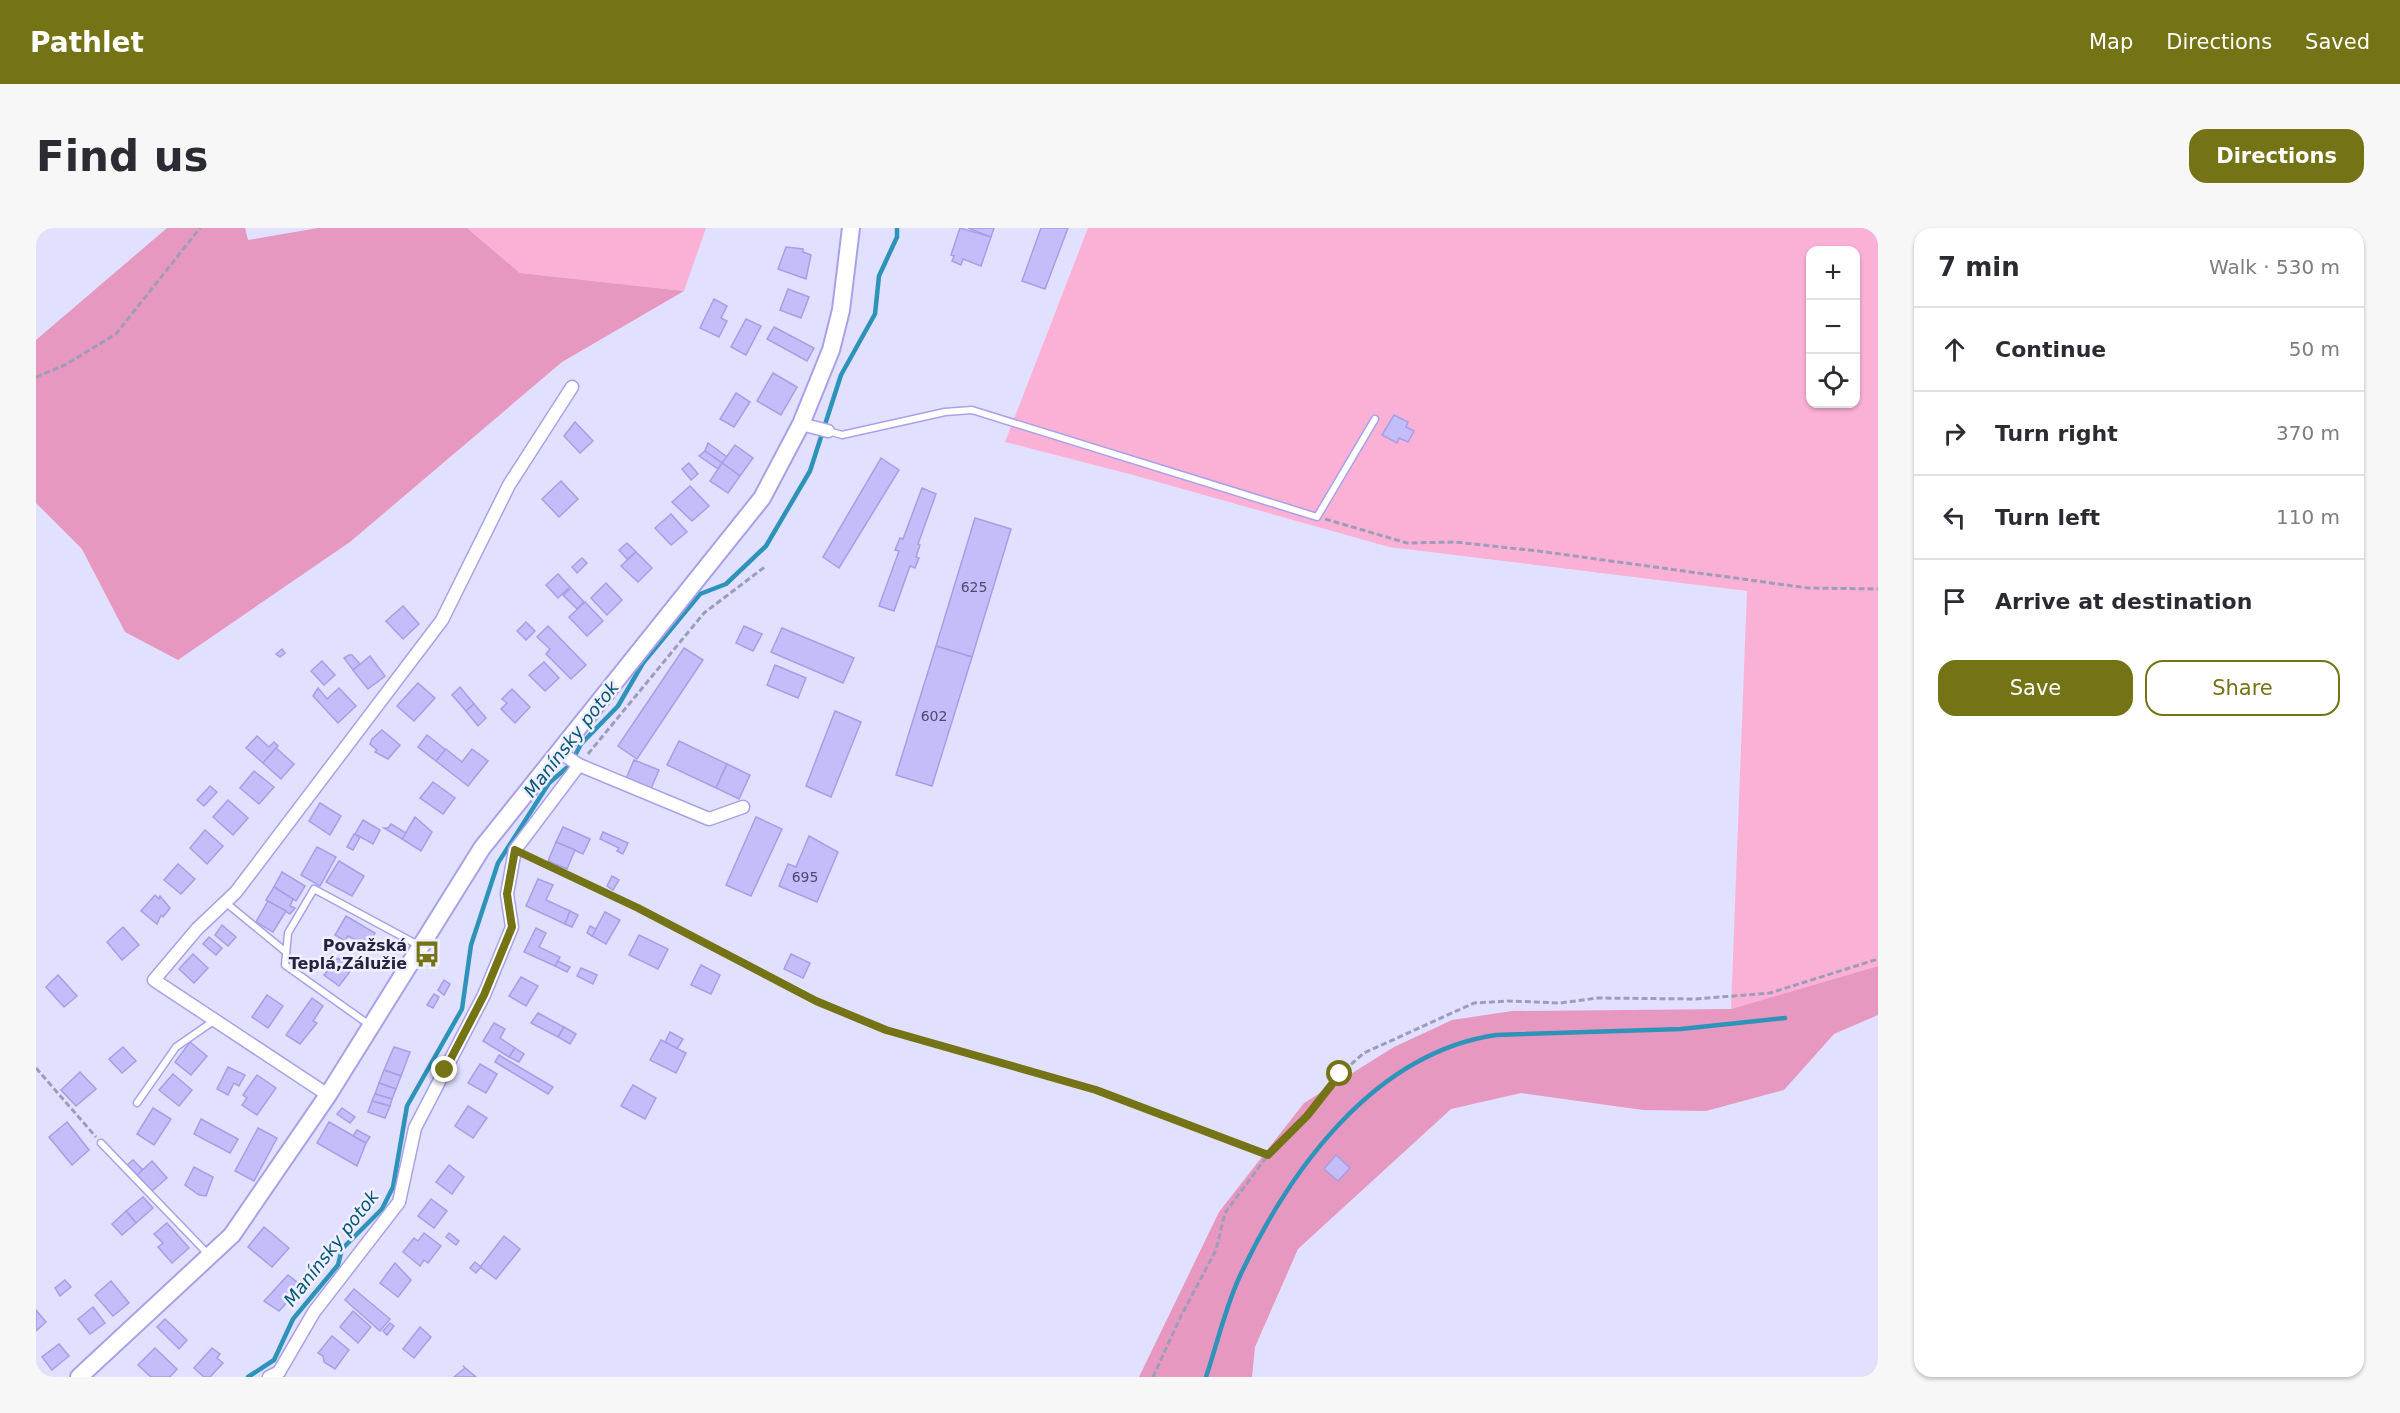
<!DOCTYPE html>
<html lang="en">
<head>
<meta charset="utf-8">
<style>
	:root { --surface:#fff; --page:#f7f7f7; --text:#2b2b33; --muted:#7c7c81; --line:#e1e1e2; --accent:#747316 }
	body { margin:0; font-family:"DejaVu Sans",sans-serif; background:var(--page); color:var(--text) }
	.controls { position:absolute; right:18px; top:18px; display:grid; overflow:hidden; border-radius:12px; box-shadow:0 2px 4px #0004 }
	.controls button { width:54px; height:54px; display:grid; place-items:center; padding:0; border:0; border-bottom:2px solid var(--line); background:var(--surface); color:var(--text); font:30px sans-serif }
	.stop { position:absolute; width:18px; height:18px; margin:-14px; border:4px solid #747316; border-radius:50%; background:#fff }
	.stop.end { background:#747316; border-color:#fff; box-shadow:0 2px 6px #0008 }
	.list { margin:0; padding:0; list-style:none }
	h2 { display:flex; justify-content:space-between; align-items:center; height:78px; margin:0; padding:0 24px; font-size:26px }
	h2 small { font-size:20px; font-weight:400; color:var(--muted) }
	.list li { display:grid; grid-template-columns:39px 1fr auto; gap:18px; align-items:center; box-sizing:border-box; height:84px; padding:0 24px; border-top:2px solid var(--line) }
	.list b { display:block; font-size:22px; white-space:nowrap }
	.list em { font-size:20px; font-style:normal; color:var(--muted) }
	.actions { display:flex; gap:12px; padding:18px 24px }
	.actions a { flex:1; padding:14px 0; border:2px solid var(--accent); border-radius:18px; text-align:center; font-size:21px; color:var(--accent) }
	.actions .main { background:var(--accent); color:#fff }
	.icon { flex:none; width:33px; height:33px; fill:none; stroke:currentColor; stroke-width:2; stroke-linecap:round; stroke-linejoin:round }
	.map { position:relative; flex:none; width:1842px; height:1149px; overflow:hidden; border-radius:18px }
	header { display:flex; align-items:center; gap:36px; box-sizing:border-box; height:84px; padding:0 30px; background:var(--accent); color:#fff }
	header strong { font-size:28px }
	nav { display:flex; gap:33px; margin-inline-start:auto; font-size:21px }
	.intro { display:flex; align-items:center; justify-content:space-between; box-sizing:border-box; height:144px; padding:0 36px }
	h1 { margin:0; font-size:42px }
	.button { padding:15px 27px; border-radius:18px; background:var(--accent); color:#fff; font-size:21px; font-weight:700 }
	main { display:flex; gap:36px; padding:0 36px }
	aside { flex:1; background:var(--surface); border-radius:18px; box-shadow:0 2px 4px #0004 }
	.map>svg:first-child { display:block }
	.green { fill:#fbb1d6; fill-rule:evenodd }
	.forest { fill:#e798c0 }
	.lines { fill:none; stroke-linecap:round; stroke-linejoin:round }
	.stream { stroke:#2d93b9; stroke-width:4.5 }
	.building { fill:#c3bef9; stroke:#a69ee6; stroke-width:1.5 }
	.lane-casing { stroke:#a8a1e8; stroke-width:9 }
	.street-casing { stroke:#a8a1e8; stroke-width:15 }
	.secondary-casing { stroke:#a8a1e8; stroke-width:20 }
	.path { stroke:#9f9cba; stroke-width:3; stroke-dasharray:6 3; stroke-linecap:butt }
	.lane { stroke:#fff; stroke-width:6 }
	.street { stroke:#fff; stroke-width:12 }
	.secondary { stroke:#fff; stroke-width:16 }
	.route { stroke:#747316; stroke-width:8 }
	.labels { text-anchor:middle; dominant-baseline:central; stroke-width:5; stroke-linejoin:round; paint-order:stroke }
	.number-label { font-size:14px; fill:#4d4a6e }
	.poi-label { font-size:16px; font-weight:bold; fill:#26233f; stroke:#f0efff; text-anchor:end }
	.water-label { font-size:18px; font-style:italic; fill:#045772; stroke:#f0efff }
</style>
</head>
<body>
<header>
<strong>Pathlet</strong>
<nav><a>Map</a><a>Directions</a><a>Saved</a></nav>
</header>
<div class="intro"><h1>Find us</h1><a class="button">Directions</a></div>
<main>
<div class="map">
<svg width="1842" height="1149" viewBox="0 0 1842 1149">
	<rect width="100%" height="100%" fill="#e2e0ff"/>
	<g class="green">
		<polygon points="431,0 670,0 648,63 484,45"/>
		<path d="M 1052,0 L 1842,0 L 1842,738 L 1695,781 L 1711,363 L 1353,319 L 1097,247 L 969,214 ZM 1774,22 L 1820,22 L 1820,176 L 1774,176 Z"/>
	</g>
	<g class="forest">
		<polygon points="131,0 209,0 212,12 282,0 431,0 484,45 648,63 526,134 314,314 142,432 89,404 46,321 0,275 0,112"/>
		<polygon points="1842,738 1842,787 1798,806 1748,862 1670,883 1607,882 1485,865 1415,881 1262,1021 1219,1119 1216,1149 1103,1149 1183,984 1268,875 1358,819 1416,792 1476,783 1695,781"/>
	</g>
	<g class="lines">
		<g class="stream">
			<polyline points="212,1149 238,1132 257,1091 302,1037 306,1021 346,981 357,959 371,878 426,781 435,717 462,635 513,555 534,537 545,516 582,478 607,435 664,366 690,356 730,318 774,243 805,147 839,86 843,48 861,9 861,0"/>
			<path d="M 1170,1149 C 1181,1116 1189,1081 1203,1050 C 1252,944 1337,825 1460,807 L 1645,801 L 1749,790"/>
		</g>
	</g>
	<g class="building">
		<polygon points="924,0 955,9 945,38 927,31 925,37 916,33 918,28 915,27"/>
		<polygon points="932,0 958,0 955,9"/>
		<polygon points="1005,0 1032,0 1009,61 986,53"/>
		<polygon points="750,19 767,21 767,24 775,27 770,51 742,41"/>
		<polygon points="752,61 773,69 765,90 744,82"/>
		<polygon points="678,71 691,78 685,90 691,93 683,109 664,100"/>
		<polygon points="710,91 725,98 710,127 695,119"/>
		<polygon points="738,99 778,120 771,133 731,111"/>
		<polygon points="737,145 761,159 745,187 721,173"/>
		<polygon points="700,165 714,174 698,199 684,191"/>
		<polygon points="1358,187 1372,194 1370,199 1378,203 1372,214 1363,210 1361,215 1346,207"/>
		<polygon points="539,194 557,213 544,225 528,208"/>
		<polygon points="672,215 691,229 686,235 669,223"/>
		<polygon points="699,217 717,230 704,248 686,235"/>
		<polygon points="669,223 686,235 682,241 663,228"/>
		<polygon points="845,230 863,242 803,340 787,329"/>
		<polygon points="653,235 662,246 655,252 646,241"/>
		<polygon points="686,235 704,248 692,265 674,253"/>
		<polygon points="525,253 542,271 523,289 506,271"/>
		<polygon points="654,258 673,278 656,293 636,274"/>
		<polygon points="886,260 900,266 882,316 884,317 880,329 883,330 879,340 874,338 858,383 843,378 863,323 859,322 864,310 867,311"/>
		<polygon points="635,286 651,304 635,317 619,300"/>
		<polygon points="939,290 975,301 936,429 900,418"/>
		<polygon points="591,315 600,324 591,331 583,322"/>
		<polygon points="600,324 616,340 602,354 585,338"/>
		<polygon points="546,330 551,335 541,345 536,339"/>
		<polygon points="522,346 534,359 522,370 510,357"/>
		<polygon points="570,355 586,372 571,387 555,370"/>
		<polygon points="535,360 548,374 541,381 527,367"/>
		<polygon points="549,374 567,393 551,408 533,389"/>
		<polygon points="367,378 383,396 367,411 350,393"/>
		<polygon points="490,394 499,403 490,412 481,403"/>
		<polygon points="512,398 550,437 535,451 510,426 514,421 501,409"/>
		<polygon points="708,398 726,406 717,423 700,415"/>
		<polygon points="746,400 818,430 807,455 735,424"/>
		<polygon points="900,418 936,429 896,558 860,547"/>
		<polygon points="648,420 667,432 601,531 582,518"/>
		<polygon points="246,421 249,425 244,429 240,426"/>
		<polygon points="313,427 316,427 324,436 317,442 308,430"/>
		<polygon points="334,428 349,448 332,461 317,442"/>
		<polygon points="286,433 299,447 288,457 275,443"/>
		<polygon points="508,434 523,450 509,463 493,447"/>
		<polygon points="739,437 770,450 762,470 731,457"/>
		<polygon points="382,455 399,470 378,493 361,478"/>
		<polygon points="424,459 438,476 430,483 416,467"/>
		<polygon points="282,460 291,471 303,460 320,478 302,495 277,468"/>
		<polygon points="476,461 494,479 479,495 465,481 471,475 466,471"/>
		<polygon points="438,476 450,490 442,498 430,483"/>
		<polygon points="799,483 825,494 795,569 770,558"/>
		<polygon points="346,502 364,517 352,531 339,524 341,522 334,516 336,511"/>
		<polygon points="391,507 410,522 400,533 382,519"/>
		<polygon points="221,508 233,519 238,514 242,518 227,535 210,520"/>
		<polygon points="643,513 691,536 680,560 631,537"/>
		<polygon points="240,520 258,536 245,551 227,535"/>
		<polygon points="436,521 452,533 432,558 400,533 410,521 426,534"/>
		<polygon points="598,532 623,542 614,563 589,553"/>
		<polygon points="691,536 714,547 703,571 680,560"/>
		<polygon points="218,543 238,559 223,576 204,560"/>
		<polygon points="397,554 419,570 407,586 384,570"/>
		<polygon points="174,558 181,564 168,578 161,572"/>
		<polygon points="192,572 212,590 197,607 177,589"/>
		<polygon points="284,575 305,588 294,607 273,593"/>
		<polygon points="379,589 396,604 385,623 366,611"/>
		<polygon points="720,589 746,601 715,668 690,657"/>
		<polygon points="327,592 344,602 337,616 319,606"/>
		<polygon points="355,596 370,605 366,611 348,600 352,600"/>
		<polygon points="527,599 554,611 547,626 520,614"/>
		<polygon points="169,602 187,618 171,636 154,620"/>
		<polygon points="567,604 592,615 587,626 581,623 583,620 564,611"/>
		<polygon points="318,606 324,609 317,622 311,619"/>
		<polygon points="773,608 802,624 781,674 743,658 752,636 760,639"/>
		<polygon points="520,614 539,622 531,641 512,633"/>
		<polygon points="281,619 300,629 284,658 265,647"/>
		<polygon points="303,633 328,648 316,668 290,654"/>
		<polygon points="142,636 159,651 145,666 128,652"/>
		<polygon points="246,644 269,658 260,673 238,659"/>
		<polygon points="576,648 583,652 577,662 571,658"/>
		<polygon points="502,651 517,657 510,672 534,683 529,696 490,678"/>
		<polygon points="238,659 257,671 254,678 259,680 254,686 230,672"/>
		<polygon points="119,667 123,671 124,668 134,680 127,689 125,687 121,696 105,683"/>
		<polygon points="232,673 250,683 237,704 220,694"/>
		<polygon points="534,683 542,687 536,699 529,696"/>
		<polygon points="569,684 584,692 570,716 556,708"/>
		<polygon points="310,688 339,705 332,719 312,708 309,713 299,707"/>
		<polygon points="186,697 200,709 192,718 179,707"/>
		<polygon points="554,698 560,701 556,708 551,705"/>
		<polygon points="87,699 103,717 86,732 71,714"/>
		<polygon points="500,700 510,705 503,719 524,729 519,738 488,724"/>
		<polygon points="603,707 632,721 622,741 593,727"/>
		<polygon points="173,709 186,720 180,727 167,716"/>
		<polygon points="157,726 172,740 158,755 143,741"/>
		<polygon points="755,726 774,735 767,750 748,741"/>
		<polygon points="302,730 316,741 303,758 288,747"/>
		<polygon points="522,733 534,739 531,744 519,738"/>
		<polygon points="665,737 684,747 675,766 655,757"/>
		<polygon points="545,740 561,747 557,756 541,748"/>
		<polygon points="22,747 41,768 28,779 10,759"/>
		<polygon points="485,749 502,758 490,778 473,768"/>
		<polygon points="408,752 414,756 408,767 402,762"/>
		<polygon points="398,766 403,769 397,780 391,777"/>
		<polygon points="231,767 247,778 232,800 216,789"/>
		<polygon points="276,770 287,778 277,793 281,795 264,816 250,807"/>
		<polygon points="502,785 528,799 522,809 495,795"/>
		<polygon points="458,795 469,801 464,810 479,820 473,829 447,813"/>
		<polygon points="528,799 540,806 534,816 522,809"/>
		<polygon points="634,804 647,811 641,821 629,814"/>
		<polygon points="625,812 650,825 640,845 614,832"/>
		<polygon points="154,814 171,828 155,847 139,834"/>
		<polygon points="87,819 100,833 86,845 73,831"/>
		<polygon points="358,819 374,824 365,848 348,842"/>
		<polygon points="479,820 488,826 483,834 473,829"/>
		<polygon points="463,827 517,859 512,866 459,834"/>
		<polygon points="444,836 461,846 450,865 432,855"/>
		<polygon points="192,839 209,847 203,858 198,855 192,867 181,861"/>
		<polygon points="348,842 365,848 360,861 343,855"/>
		<polygon points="44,844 60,861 40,878 25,862"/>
		<polygon points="137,846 156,862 143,878 123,862"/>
		<polygon points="221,847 240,860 221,887 206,877 211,870 207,867"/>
		<polygon points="343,855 360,861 356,871 339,866"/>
		<polygon points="597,857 620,870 609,891 585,878"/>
		<polygon points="339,866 356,871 354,878 336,873"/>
		<polygon points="336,873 354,878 349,890 332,884"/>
		<polygon points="432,878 451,890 437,910 419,898"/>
		<polygon points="117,880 135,891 118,917 101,906"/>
		<polygon points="306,880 319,889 314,895 301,886"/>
		<polygon points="165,891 202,911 194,925 158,906"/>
		<polygon points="31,894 53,922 36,937 13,909"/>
		<polygon points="293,894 330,915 321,938 281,915"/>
		<polygon points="222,900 241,910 218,953 199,943"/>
		<polygon points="321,902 334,909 330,915 317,908"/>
		<polygon points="1300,927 1314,940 1302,953 1288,941"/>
		<polygon points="97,932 107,942 101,947 91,937"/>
		<polygon points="116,933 131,950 116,963 101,947"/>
		<polygon points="413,937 428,949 416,966 400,954"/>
		<polygon points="158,939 177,949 170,968 163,967 149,957"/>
		<polygon points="107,969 117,980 100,995 90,983"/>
		<polygon points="395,971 411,983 398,1000 382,988"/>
		<polygon points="90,983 100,995 86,1007 76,996"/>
		<polygon points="131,995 153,1020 136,1035 122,1019 127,1015 118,1006"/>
		<polygon points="228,999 253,1020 236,1039 212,1019"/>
		<polygon points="388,1005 405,1018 392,1035 388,1032 384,1038 367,1024 378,1010 382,1013"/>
		<polygon points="413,1005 423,1013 420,1017 410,1009"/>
		<polygon points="468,1008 484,1021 460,1051 444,1039"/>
		<polygon points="439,1034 445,1039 440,1045 434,1040"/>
		<polygon points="359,1035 375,1052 362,1069 344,1055"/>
		<polygon points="252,1047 266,1058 243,1083 228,1073"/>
		<polygon points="29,1052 35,1059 24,1068 19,1060"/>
		<polygon points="75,1053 93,1075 77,1088 59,1067"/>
		<polygon points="318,1061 354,1091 344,1103 309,1072"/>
		<polygon points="57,1079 69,1095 54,1106 42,1091"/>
		<polygon points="0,1082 10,1094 0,1103"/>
		<polygon points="317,1083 335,1099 322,1115 304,1099"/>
		<polygon points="129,1091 151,1112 143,1121 121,1099"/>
		<polygon points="354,1095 358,1098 351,1107 347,1103"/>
		<polygon points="384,1099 395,1109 378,1130 367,1121"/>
		<polygon points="296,1108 313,1122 299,1141 288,1134 287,1128 282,1125"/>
		<polygon points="23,1116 33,1128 16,1142 6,1129"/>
		<polygon points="119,1120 141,1141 134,1149 115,1149 102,1137"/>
		<polygon points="176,1120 184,1126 181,1130 187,1135 174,1149 168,1149 158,1140"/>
		<polygon points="427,1138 440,1149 418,1149 429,1140"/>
	</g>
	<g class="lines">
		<g class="lane-casing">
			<g id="lane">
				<polyline points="792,203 806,207 909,184 936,182 1281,289 1339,191"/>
				<polyline points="189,674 250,724"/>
				<polyline points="335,798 249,737 252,705 278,661 382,717"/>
				<polyline points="101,875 140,819 179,792"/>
				<polyline points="65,915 173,1027"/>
			</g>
		</g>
		<g class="street-casing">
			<g id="street">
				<polyline points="765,196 792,203"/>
				<polyline points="522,523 543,537 673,591 707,579"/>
				<polyline points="292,867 118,752 161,701 200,664 406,392 473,257 536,159"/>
				<polyline points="233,1149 243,1144 278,1084 363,974 379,900 448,767 476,699 471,666 479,622 543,537"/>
			</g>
		</g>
		<g class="secondary-casing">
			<polyline id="secondary" points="43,1149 196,1007 292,867 446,620 726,270 765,196 795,122 805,82 815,0"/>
		</g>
		<g class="path">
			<polyline points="0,149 29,137 80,106 164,0"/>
			<polyline points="1289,291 1371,315 1419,314 1502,323 1772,360 1842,361"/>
			<polyline points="552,526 668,385 730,338"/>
			<polyline points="489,627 602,680 780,773 850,803 1060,862 1232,927 1271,888 1304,846 1328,825 1438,775 1473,773 1524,775 1562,770 1660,771 1734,765 1842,731"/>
			<polyline points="0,840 60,909"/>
			<polyline points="1117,1149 1145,1088 1180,1022 1189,985 1232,927"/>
		</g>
		<use href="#lane" class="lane"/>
		<use href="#street" class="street"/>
		<use href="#secondary" class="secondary"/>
	</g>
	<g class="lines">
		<polyline class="route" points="409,842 448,767 476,699 471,666 479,622 602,680 780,773 850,802 1060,862 1232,927 1271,888 1304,846"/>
	</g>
	<defs>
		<g id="bus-bare" transform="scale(2.07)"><path d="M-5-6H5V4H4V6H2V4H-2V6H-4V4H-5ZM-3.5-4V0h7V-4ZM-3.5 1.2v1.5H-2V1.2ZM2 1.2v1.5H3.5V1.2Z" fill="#747316" stroke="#f0efff" stroke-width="2.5" paint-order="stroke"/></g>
	</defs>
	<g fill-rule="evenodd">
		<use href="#bus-bare" x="391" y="726"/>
	</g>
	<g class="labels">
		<g class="number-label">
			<text x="938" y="359">625</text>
			<text x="898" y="488">602</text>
			<text x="769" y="649">695</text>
		</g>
		<g class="poi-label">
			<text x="371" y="717">Považská<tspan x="371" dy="18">Teplá,Zálužie</tspan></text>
		</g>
		<g class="water-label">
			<text transform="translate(535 511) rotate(-52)">Manínsky potok</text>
			<text transform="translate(295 1020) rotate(-52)">Manínsky potok</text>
		</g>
	</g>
</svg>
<div class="controls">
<button>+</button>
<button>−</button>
<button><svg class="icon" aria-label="locate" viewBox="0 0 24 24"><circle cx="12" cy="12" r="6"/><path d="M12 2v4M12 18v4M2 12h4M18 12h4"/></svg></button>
</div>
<div class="stop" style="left:1304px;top:846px"></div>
<div class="stop end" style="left:409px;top:842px"></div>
</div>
<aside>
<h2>7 min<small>Walk · 530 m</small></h2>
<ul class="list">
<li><svg class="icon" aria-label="ahead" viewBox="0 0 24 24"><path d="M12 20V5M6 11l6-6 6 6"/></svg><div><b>Continue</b></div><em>50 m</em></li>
<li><svg class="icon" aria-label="right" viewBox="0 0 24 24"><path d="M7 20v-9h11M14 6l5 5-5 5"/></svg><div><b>Turn right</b></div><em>370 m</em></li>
<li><svg class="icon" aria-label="left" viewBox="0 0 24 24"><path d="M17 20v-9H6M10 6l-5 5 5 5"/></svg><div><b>Turn left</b></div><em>110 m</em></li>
<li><svg class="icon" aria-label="arrive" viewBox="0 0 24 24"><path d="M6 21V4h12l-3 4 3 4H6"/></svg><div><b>Arrive at destination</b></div></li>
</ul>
<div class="actions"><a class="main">Save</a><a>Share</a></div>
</aside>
</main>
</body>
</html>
